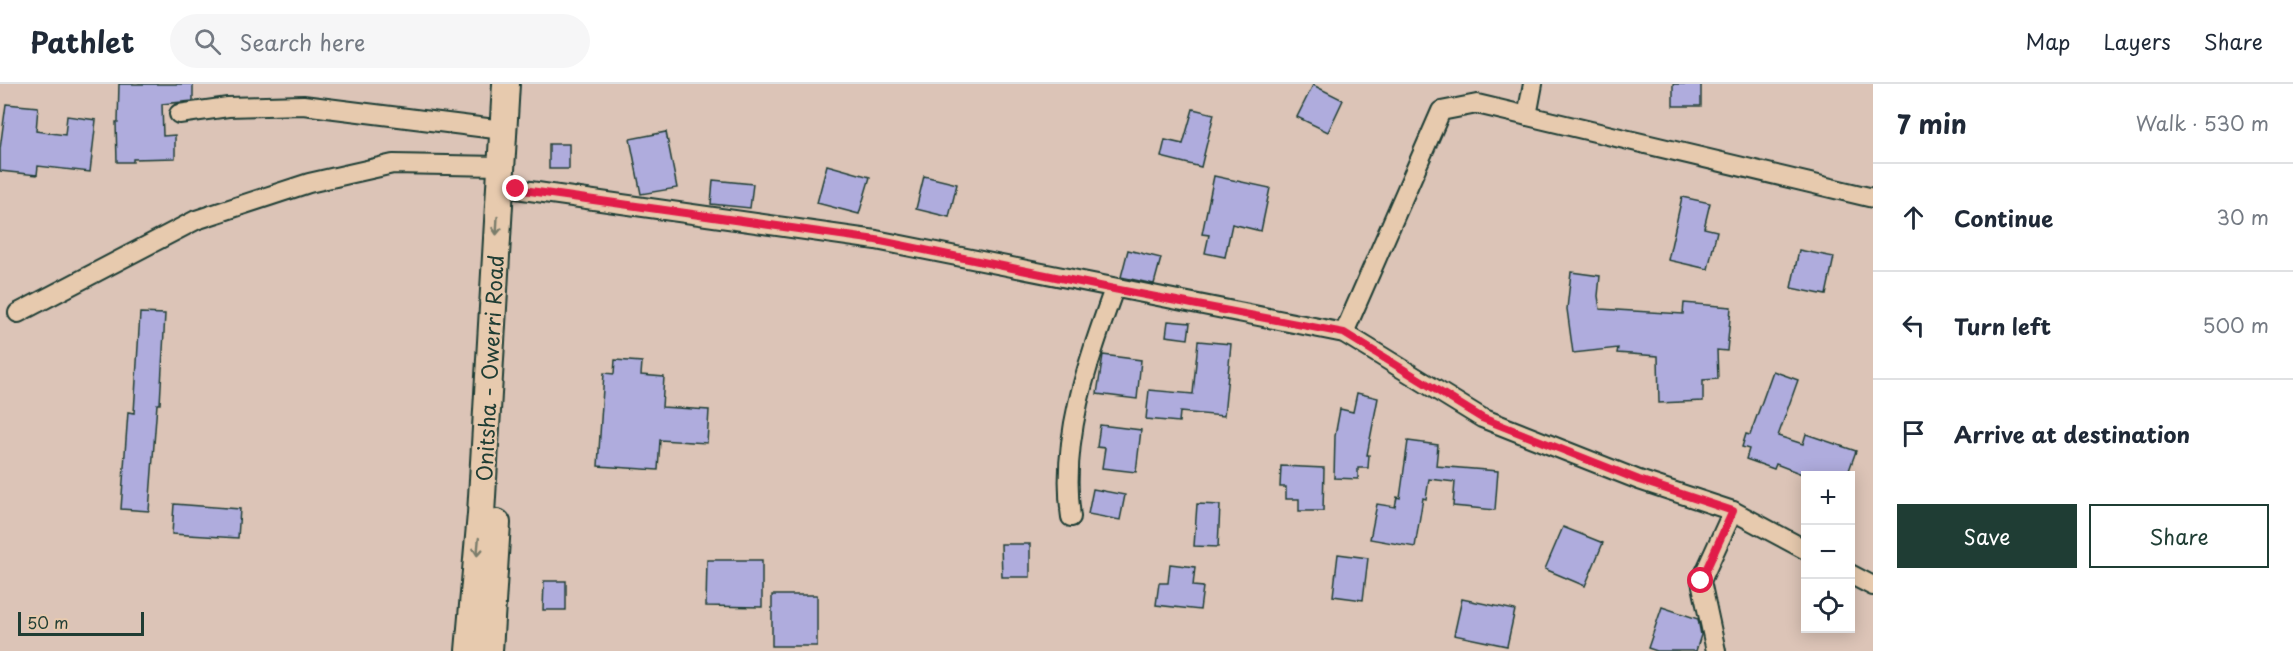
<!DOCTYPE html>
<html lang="en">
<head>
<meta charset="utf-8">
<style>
	:root { --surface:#fff; --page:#f6f6f7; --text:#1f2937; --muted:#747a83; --line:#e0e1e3; --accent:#1f3d34 }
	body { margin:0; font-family:"Playpen Sans",sans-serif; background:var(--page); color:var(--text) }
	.controls { position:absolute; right:18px; bottom:18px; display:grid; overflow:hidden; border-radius:0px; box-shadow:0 3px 15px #0003 }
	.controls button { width:54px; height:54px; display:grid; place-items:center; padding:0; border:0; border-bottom:2px solid var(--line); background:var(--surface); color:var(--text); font:30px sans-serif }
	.scale { position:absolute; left:18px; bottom:15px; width:126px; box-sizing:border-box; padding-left:6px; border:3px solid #1f3d34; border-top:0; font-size:16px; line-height:21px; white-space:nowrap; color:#1f3d34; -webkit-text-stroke:4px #e7caae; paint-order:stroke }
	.stop { position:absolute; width:18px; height:18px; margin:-14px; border:4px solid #e11d48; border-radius:50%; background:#fff }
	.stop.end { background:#e11d48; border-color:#fff; box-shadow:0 2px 6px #0008 }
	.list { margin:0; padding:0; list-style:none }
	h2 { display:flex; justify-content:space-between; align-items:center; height:78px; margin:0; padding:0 24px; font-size:26px }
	h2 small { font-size:20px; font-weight:400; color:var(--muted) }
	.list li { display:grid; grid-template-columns:39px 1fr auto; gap:18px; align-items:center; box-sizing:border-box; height:108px; padding:0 24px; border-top:2px solid var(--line) }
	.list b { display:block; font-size:22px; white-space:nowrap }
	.list em { font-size:20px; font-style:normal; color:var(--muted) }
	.actions { display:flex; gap:12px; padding:18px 24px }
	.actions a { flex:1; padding:14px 0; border:2px solid var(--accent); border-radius:0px; text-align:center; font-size:21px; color:var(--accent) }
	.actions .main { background:var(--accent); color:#fff }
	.icon { flex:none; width:33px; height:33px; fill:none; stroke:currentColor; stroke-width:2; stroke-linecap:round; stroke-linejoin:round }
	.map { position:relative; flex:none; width:1873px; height:567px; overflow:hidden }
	header { display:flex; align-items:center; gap:36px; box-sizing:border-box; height:84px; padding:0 30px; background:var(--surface); border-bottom:2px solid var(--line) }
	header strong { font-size:28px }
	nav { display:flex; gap:33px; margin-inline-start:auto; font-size:21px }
	.search { width:420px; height:54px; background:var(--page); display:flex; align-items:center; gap:15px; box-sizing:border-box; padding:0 21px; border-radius:33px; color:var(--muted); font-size:22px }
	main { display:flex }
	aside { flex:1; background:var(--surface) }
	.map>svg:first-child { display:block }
	.building { fill:#afacdd; stroke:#1f3d34; stroke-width:1.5 }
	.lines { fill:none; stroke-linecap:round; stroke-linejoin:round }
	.minor-casing { stroke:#1f3d34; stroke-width:22 }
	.highway-casing { stroke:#1f3d34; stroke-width:30 }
	.minor { stroke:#e7caae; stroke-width:18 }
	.highway { stroke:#e7caae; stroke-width:26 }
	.oneway { stroke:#797c6b }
	.route { stroke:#e11d48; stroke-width:8 }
	.labels { text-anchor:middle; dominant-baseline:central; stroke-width:4.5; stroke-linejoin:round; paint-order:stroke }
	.street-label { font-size:21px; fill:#1f3d34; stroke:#e7caae }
</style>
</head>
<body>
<header>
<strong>Pathlet</strong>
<div class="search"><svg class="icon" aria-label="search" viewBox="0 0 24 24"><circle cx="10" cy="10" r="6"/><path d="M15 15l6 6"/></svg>Search here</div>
<nav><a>Map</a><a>Layers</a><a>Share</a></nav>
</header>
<main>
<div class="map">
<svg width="1873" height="567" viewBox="0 0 1873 567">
	<rect width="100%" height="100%" fill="#dcc4b7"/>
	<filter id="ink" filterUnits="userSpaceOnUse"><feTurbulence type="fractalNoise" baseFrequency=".0167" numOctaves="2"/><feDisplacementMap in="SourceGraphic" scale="12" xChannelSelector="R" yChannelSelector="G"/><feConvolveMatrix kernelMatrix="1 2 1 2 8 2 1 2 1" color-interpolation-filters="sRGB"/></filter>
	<g filter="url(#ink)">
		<g class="building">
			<polygon points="119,0 193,0 193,17 162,20 163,52 175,51 175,74 133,75 133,78 117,78 116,38 118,38"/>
			<rect x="1673" y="0" width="28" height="22"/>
			<polygon points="1313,1 1343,16 1328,48 1297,33"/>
			<polygon points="6,20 38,23 36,47 65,51 67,32 96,36 90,88 38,82 37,91 0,87 0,65"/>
			<polygon points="1193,25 1214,30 1201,83 1161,73 1165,56 1183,60"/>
			<polygon points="666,48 677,104 641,110 630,55"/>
			<rect x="549" y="60" width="20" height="25"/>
			<polygon points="827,81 870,93 859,130 817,119"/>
			<polygon points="924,92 957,100 949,133 916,125"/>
			<polygon points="1214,92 1270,104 1261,147 1232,140 1225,173 1205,169 1209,151 1202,150"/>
			<polygon points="713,96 753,100 750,124 711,120"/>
			<polygon points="1682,113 1710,119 1704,144 1717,147 1708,185 1668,176"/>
			<polygon points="1128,166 1161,174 1154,200 1121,193"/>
			<polygon points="1799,166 1834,173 1826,211 1791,204"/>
			<polygon points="1571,188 1600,192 1598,212 1600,225 1683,230 1684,219 1731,223 1727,267 1717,266 1718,295 1703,296 1703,317 1659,319 1658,272 1617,269 1618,264 1573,269 1567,225"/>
			<polygon points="140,229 165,230 160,320 157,320 149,427 121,425 128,328 134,329"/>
			<polygon points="1168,237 1190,239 1188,255 1166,252"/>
			<polygon points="1198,257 1231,260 1224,332 1180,328 1179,338 1146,335 1149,306 1193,310"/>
			<polygon points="1103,271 1141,276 1137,315 1097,310"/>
			<polygon points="615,276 642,278 641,291 664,293 662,323 709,326 707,359 660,356 658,386 598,382 604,289 614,290"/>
			<polygon points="1773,287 1798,296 1778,352 1803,360 1806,350 1856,367 1847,392 1807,392 1776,380 1774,385 1746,375 1749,365 1742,363 1746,350 1750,351"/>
			<polygon points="1357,309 1378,314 1367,371 1369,371 1368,384 1358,384 1358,395 1334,394 1335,352 1340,325 1353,328"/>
			<polygon points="1100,341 1141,346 1136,388 1102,384 1105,364 1097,363"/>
			<polygon points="1408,357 1438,361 1436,382 1498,387 1495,426 1453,422 1455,398 1429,395 1426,415 1423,414 1415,463 1370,455 1377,420 1395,423 1397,413 1400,414"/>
			<polygon points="1281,382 1324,384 1323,427 1299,427 1299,415 1286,415 1286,403 1280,403"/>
			<polygon points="1093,405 1125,411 1120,436 1088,430"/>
			<polygon points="174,420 240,425 238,454 172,450"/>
			<polygon points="1197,420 1220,421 1218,463 1194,462"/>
			<polygon points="1563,443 1603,459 1585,502 1545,485"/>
			<polygon points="1001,460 1030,460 1030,493 1002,493"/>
			<polygon points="1338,470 1368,474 1363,516 1333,512"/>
			<polygon points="707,476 762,476 762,523 706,522"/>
			<polygon points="1170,480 1195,483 1193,502 1203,503 1200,526 1156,521 1159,499 1168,499"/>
			<polygon points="544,497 566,497 566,526 543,526"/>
			<rect x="772" y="511" width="45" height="51"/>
			<polygon points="1462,515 1515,526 1507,562 1454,551"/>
			<polygon points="1662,523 1698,535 1701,551 1696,567 1657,567 1648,564"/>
		</g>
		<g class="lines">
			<g class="minor-casing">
				<g id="minor">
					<polyline points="179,30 228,23 303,21 503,46"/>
					<polyline points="1527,32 1533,0"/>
					<polyline points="516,105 876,156 1344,249 1482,334 1639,396 1733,427 1806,466"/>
					<polyline points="18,229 196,136 309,99 393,80 500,82"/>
					<polyline points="1344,249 1441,27 1477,20 1873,114"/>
					<path d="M 1071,433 C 1060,354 1088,278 1114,205"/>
					<polyline points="1850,490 1873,502"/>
					<polyline points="1716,567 1701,497 1733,427"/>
				</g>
			</g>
			<g class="highway-casing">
				<g id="highway">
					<polyline points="469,567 481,430 506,0"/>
					<polyline points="489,567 497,439"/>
				</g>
			</g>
			<use href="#minor" class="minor"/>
			<use href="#highway" class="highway"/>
		</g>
		<defs><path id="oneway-shaft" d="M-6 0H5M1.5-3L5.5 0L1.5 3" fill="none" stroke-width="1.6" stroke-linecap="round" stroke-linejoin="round" transform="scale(1.5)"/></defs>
		<g class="oneway">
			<use href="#oneway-shaft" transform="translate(497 142) rotate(93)"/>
			<use href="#oneway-shaft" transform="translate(478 463) rotate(95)"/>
		</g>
	</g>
	<g class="lines" filter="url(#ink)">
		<polyline class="route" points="516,105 876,156 1114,205 1344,249 1482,334 1639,396 1733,427 1701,497"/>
	</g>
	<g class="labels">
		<g class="street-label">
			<text transform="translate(489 284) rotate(-87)">Onitsha - Owerri Road</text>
		</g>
	</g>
</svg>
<div class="controls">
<button>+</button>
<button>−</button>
<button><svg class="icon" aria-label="locate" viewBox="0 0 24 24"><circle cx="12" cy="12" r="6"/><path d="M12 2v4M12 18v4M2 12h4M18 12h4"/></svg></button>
</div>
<div class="scale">50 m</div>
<div class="stop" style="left:1701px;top:497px"></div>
<div class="stop end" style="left:516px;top:105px"></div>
</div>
<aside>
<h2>7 min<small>Walk · 530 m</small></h2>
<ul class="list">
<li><svg class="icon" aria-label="ahead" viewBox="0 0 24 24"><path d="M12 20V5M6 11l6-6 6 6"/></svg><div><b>Continue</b></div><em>30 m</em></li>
<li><svg class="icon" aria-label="left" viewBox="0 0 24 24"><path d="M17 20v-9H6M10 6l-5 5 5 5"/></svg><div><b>Turn left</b></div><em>500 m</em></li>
<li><svg class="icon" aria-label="arrive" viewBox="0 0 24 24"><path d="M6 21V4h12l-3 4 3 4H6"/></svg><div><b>Arrive at destination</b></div></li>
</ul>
<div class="actions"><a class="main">Save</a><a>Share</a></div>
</aside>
</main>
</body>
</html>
